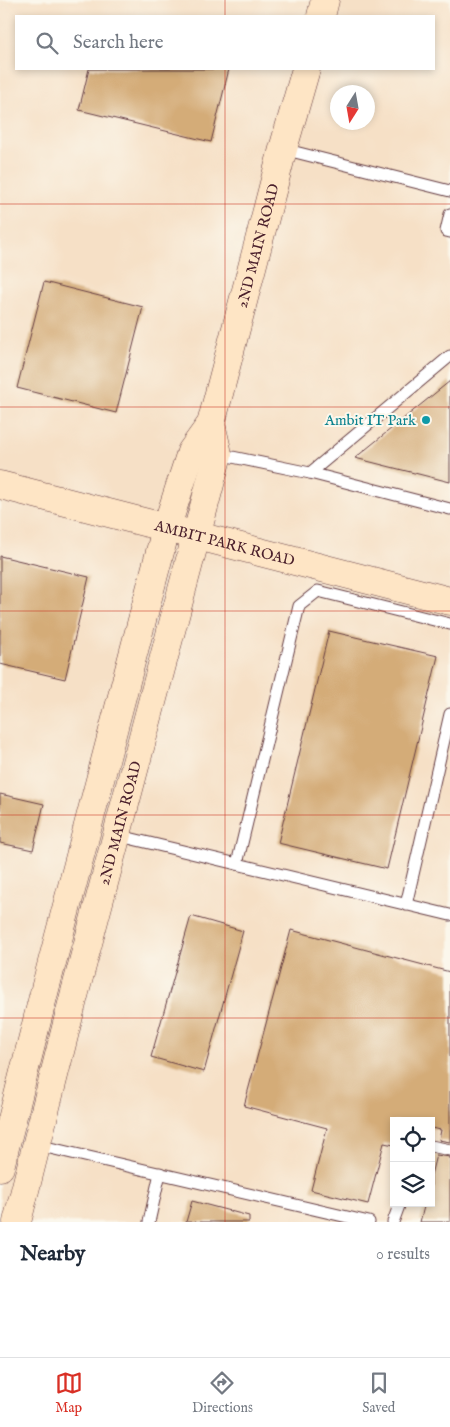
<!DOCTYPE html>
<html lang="en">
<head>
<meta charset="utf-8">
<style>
	:root { --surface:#fff; --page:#f2f2f3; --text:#1f2937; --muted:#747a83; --line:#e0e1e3; --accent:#d93025 }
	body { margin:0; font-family:"IM FELL English",serif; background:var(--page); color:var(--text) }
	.controls { position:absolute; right:15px; bottom:15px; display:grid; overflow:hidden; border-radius:0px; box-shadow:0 2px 8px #0003 }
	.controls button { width:45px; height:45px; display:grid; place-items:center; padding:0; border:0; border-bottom:1px solid var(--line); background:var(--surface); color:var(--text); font:25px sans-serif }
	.compass { position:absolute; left:330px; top:85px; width:45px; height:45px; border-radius:50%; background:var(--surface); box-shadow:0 2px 8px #0003; rotate:191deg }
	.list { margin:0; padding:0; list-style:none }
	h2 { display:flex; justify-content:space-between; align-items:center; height:65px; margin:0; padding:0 20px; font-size:21px }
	h2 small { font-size:16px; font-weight:400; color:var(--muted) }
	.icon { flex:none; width:28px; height:28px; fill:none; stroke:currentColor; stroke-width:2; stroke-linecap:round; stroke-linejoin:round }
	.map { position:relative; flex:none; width:450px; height:1222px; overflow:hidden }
	.search { position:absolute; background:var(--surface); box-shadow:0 2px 8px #0003; left:15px; right:15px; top:15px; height:55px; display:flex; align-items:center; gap:12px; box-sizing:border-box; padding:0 18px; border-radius:0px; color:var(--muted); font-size:19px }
	.sheet { height:135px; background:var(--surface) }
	nav { display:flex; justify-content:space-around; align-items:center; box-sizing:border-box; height:70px; border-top:1px solid var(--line); background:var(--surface); font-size:14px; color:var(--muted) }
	nav a { display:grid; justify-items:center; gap:2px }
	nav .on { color:var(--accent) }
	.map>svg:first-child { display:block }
	.building { fill:#d4ac78 }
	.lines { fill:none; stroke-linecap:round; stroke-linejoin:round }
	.lane-casing { stroke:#643c42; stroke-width:13 }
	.secondary-casing { stroke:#643c42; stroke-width:29 }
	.lane { stroke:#fff; stroke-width:11 }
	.secondary { stroke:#fee5c5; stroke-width:28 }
	.grid { fill:none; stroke:#c8321e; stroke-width:1; stroke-opacity:0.55 }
	.culture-dot { fill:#0f9aa8; stroke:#fbf7ec; stroke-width:2 }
	.labels { text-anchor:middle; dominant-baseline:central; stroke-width:4; stroke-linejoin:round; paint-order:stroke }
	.street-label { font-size:15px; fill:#4a1f2b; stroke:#fbf7ec }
	.culture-label { font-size:15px; fill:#0d838f; stroke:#fbf7ec; text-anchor:end }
</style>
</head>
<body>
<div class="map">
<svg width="450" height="1222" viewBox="0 0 450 1222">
	<rect width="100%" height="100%" fill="#fbf7ec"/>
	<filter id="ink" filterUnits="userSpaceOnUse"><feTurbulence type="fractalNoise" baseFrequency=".02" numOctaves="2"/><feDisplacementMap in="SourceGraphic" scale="10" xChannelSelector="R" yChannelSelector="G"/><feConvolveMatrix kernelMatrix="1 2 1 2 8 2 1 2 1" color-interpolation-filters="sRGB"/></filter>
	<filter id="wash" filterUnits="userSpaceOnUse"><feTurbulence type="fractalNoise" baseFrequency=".0096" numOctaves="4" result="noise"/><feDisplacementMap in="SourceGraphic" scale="20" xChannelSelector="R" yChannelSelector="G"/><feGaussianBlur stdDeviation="1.12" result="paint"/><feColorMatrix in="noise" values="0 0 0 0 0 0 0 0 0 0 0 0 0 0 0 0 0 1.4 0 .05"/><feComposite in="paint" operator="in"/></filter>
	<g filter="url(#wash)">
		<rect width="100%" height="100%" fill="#f6e0c6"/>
		<g id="blocks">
			<g class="building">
				<polygon points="89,69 229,69 211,142 79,110"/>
				<polygon points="44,282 143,307 116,413 17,388"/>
				<polygon points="450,381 450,482 355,458"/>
				<polygon points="0,556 89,577 65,679 0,664"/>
				<polygon points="329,631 438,656 387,869 278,843"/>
				<polygon points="0,794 44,804 33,850 0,843"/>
				<polygon points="191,916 243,931 204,1072 151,1057"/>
				<polygon points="291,930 450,972 450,1142 439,1140 441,1130 431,1128 431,1121 394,1121 394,1145 384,1143 368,1204 311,1190 327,1128 244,1106"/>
				<polygon points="436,1155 450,1157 450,1222 420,1222 425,1203 431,1203 431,1175"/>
				<polygon points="192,1201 249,1216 249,1222 186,1222"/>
			</g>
		</g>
	</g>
	<g filter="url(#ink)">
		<use href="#blocks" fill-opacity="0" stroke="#643c42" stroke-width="1"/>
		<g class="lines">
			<g class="lane-casing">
				<g id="lane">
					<polyline points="283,149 450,191"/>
					<polyline points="450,214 446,231 450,232"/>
					<polyline points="450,356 310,473 450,509"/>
					<polyline points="218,454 310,473"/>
					<polyline points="116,835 450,915"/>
					<polyline points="237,864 299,606 318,591 450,624"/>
					<polyline points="406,905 450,714"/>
					<polyline points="37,1145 369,1222"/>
					<polyline points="431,1146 450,1150"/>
					<polyline points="149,1222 160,1173"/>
					<polyline points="393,1222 400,1203"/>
				</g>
			</g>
			<g class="secondary-casing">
				<g id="secondary">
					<polyline points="321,16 325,0"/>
					<path id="s1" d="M 0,485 L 450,601"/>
					<path id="s2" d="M 0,1167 L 45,989 L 166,529 L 191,452 L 211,424 L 283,149 L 306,69"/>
					<path id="s3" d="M 17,1222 L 74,996 L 218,454 L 211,424"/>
				</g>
			</g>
			<use href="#lane" class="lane"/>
			<use href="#secondary" class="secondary"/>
		</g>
	</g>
	<path class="grid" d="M 225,0 L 225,16M 225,69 L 225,1222M 0,204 L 450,204M 0,407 L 450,407M 0,611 L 450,611M 0,815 L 450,815M 0,1018 L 450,1018"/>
	<circle class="culture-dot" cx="426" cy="420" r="5"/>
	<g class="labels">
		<g class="street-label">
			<text stroke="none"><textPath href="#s2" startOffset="959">2ND MAIN ROAD</textPath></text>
			<text stroke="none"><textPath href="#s1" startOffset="232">AMBIT PARK ROAD</textPath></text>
			<text stroke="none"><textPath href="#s3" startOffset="412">2ND MAIN ROAD</textPath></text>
		</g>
		<g class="culture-label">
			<text x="416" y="420">Ambit IT Park</text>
		</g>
	</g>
</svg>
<div class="controls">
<button><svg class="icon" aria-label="locate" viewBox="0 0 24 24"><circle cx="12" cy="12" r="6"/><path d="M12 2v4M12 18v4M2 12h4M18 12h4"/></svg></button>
<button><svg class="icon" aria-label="layers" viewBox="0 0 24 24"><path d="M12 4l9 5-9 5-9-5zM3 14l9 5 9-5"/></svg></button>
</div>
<svg class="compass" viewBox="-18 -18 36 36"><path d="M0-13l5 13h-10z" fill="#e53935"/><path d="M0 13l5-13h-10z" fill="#747a83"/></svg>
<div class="search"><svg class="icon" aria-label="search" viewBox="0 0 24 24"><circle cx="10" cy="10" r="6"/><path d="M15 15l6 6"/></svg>Search here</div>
</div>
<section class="sheet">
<h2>Nearby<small>0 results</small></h2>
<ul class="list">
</ul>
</section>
<nav>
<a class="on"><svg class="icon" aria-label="map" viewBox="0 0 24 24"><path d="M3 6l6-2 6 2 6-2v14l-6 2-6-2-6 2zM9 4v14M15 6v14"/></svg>Map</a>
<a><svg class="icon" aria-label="directions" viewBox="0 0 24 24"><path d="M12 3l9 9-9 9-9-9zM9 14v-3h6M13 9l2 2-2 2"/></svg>Directions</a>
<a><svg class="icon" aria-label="saved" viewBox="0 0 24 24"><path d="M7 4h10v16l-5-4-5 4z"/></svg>Saved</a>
</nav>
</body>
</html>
